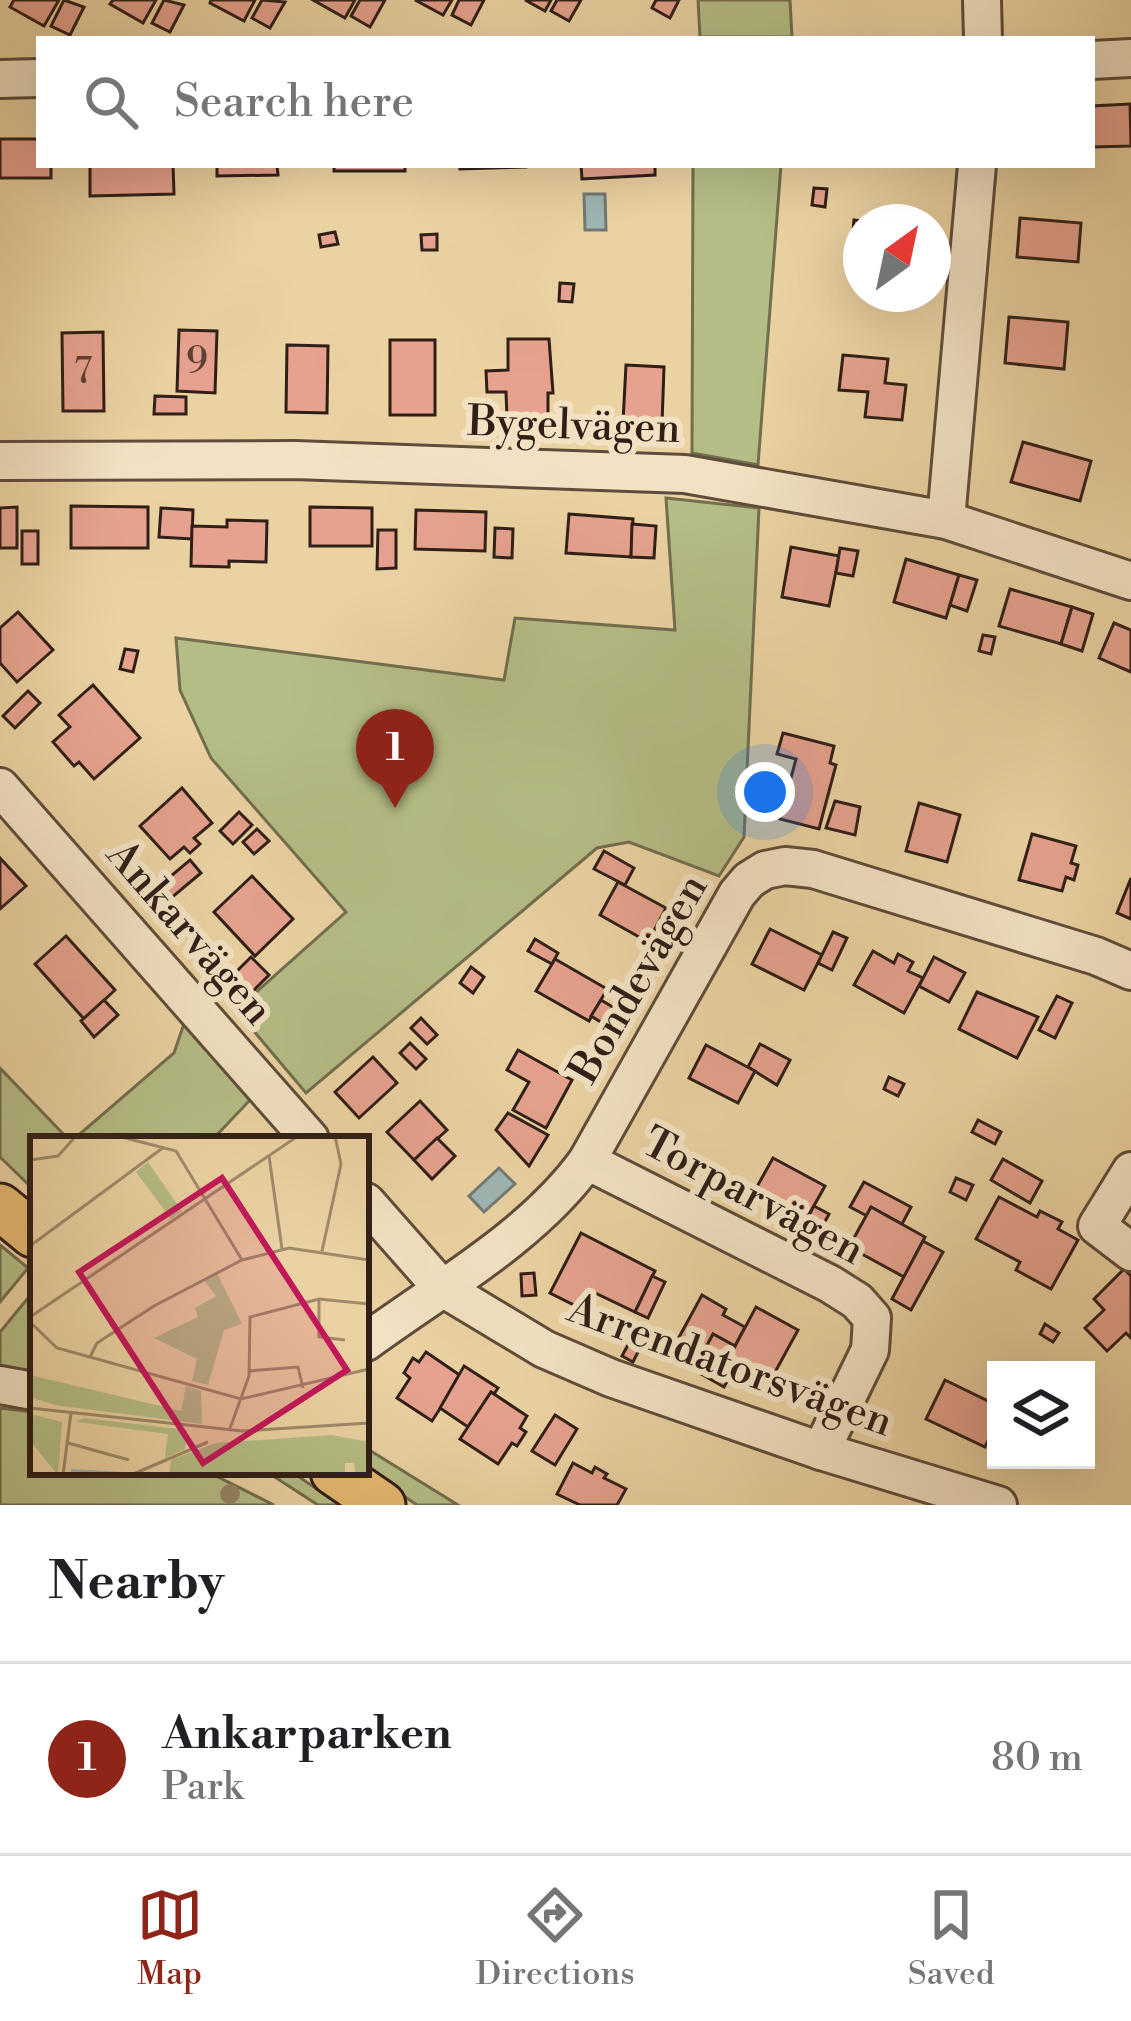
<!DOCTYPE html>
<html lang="en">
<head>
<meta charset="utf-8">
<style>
	:root { --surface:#fff; --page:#f2f2f2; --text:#202124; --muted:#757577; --line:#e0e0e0; --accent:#8f2418 }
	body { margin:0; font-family:"Libre Bodoni",serif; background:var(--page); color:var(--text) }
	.controls { position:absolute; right:36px; bottom:36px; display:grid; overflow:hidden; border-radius:0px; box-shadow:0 12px 48px #0002 }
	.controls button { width:108px; height:108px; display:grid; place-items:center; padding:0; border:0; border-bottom:3px solid var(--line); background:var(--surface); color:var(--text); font:60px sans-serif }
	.compass { position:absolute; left:843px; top:204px; width:108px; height:108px; border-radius:50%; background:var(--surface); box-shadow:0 12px 48px #0002; rotate:33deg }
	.you { position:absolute; left:765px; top:792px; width:42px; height:42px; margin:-30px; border:9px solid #fff; border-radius:50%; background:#1a73e8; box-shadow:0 0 0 18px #1a73e833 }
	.badge { display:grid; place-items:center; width:78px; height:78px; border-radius:50%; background:var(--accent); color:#fff; font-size:39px; font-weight:700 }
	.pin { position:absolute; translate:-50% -99px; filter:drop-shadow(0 3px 6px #0008) }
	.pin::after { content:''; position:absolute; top:63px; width:42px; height:36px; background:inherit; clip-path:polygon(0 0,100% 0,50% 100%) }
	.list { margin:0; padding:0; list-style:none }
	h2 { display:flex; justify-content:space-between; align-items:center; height:156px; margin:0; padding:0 48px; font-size:51px }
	h2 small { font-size:39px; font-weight:400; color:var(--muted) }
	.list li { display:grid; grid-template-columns:78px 1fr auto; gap:36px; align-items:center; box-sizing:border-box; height:192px; padding:0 48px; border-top:3px solid var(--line) }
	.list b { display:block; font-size:45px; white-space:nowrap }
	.list p { margin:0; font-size:39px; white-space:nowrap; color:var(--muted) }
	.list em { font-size:39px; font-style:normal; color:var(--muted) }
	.icon { flex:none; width:66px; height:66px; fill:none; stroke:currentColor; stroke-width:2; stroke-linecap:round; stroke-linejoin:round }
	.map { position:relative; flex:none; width:1131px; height:1505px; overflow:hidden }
	.search { position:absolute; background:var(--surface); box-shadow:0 12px 48px #0002; left:36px; right:36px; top:36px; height:132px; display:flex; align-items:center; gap:30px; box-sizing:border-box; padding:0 42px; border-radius:0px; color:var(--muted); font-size:45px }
	.sheet { height:348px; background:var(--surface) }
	nav { display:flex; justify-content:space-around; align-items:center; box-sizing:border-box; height:168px; border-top:3px solid var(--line); background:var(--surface); font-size:33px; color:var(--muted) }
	nav a { display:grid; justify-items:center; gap:6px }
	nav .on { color:var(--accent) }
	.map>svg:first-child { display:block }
	.green { fill:#b5bd86; stroke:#726e4e; stroke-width:3 }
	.water { fill:#9eb5b2; stroke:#727974; stroke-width:3 }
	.building { fill:#e6a28e; stroke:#301f17; stroke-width:3 }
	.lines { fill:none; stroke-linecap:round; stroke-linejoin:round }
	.minor-casing { stroke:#5f4c3a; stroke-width:42 }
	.major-casing { stroke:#301f17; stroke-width:51 }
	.minor { stroke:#f2e2c3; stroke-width:36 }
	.major { stroke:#e6b971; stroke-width:45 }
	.tree { fill:#968565 }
	.labels { text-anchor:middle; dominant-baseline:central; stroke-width:12; stroke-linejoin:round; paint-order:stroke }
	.number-label { font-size:36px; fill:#5e4035 }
	.street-label { font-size:42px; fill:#301f17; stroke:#f2e2c3 }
	.inset-river { fill:none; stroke:#9eb5b2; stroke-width:6 }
	.inset-road { fill:none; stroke:#a08a6a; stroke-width:3 }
	.view { fill:#c2185b; fill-opacity:0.15; stroke:#c2185b; stroke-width:6 }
	.inset-edge { fill:none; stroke:#301f17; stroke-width:6 }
</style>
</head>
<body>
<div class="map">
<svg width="1131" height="1505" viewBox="0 0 1131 1505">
	<rect width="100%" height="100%" fill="#ebd2a2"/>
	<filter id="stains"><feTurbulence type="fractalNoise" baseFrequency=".00167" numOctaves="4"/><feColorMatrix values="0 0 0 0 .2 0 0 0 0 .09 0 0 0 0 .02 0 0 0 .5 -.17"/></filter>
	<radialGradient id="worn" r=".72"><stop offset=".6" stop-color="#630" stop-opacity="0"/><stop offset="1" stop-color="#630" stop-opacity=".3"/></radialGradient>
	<g class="green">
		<polygon points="698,0 790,0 792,37 700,37"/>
		<polygon points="693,165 781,165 758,465 692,453"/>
		<polygon points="666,498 759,508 744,837 719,876 629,842 597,848 306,1093 236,1010 346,912 211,758 180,690 176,638 504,680 515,618 675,630"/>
		<polygon points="186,1018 250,1100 213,1139 74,1139 174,1053"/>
		<polygon points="0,1068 68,1139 33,1139 33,1189 0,1157"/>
		<polygon points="0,1245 28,1268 0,1302"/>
		<polygon points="33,1292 33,1381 0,1376 0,1332"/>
		<polygon points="0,1408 33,1412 33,1472 208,1472 274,1505 0,1505"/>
		<polygon points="366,1448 458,1505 417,1505 366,1470"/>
		<polygon points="267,1472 292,1472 340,1505 318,1505"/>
	</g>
	<g class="water">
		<polygon points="584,194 605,194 606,230 585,230"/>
		<polygon points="499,1168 515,1184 484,1212 469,1196"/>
	</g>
	<g class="building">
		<polygon points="14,0 59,0 44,26 10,7"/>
		<polygon points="64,0 84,7 70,35 51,26"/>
		<polygon points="113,0 156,0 143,23 110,4"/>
		<polygon points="164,0 184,5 170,32 152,23"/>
		<polygon points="211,0 255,0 244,21 210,3"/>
		<polygon points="262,0 285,2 270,28 252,18"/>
		<polygon points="313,0 355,0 345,18"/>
		<polygon points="360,0 385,0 370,27 351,16"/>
		<polygon points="415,0 452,0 443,15"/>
		<polygon points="459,0 484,0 471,25 452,15"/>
		<polygon points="525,0 551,0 545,11"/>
		<polygon points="557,0 581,0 569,21 551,11"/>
		<polygon points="656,0 679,0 670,18 652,8"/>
		<polygon points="1130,104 1131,146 1092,147 1092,106"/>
		<polygon points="0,139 39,139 39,165 51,165 51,178 0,178"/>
		<polygon points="90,165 173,165 174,194 90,196"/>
		<polygon points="217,165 277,165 278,175 217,176"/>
		<rect x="334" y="165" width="71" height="6"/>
		<polygon points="460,165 526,165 526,167 460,169"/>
		<polygon points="581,165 655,165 655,175 582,179"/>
		<polygon points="814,188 827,189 825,207 812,205"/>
		<polygon points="1020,218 1081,223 1078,262 1017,257"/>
		<polygon points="854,220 872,222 861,222 861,262 850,261"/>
		<polygon points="335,232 338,244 321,247 319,235"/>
		<polygon points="437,234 437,250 422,250 421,235"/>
		<polygon points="560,283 574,284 572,302 559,301"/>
		<polygon points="1009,317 1068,322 1064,369 1005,363"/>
		<polygon points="179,330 217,331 215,393 177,391"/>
		<polygon points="103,332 104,411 63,411 62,333"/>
		<polygon points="508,339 549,339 553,393 548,393 548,417 507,418 506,392 487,392 486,371 508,370"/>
		<rect x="390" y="340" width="45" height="75"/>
		<polygon points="287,345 328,346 327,413 286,412"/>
		<polygon points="843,355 888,359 885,383 906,385 902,420 865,417 868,392 839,390"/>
		<polygon points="626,365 664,367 662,424 623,422"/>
		<polygon points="155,396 186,397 186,414 154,414"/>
		<polygon points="1023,442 1091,461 1080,501 1011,482"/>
		<polygon points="71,506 148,507 148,548 71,548"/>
		<polygon points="17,507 17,548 0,548 0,508"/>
		<polygon points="310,507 372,508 372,546 310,546"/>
		<polygon points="161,508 193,510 192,539 159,537"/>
		<polygon points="416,510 486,512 485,551 415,549"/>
		<polygon points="569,514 633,519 631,557 566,553"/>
		<polygon points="227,520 267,521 266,562 229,561 229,567 191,566 192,526 227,527"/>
		<polygon points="632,524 656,526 654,558 631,557"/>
		<polygon points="495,528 513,529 512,558 494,557"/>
		<polygon points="378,530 396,530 396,568 377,569"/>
		<rect x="22" y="531" width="16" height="33"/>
		<polygon points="791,547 839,556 829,606 782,597"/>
		<polygon points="840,548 858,551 853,576 836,573"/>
		<polygon points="906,559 959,575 946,618 894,602"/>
		<polygon points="959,575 977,580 967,611 950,605"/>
		<polygon points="1010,589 1072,607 1061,644 999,626"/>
		<polygon points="1072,607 1093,614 1082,651 1061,644"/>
		<polygon points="18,612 53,650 17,682 0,663 0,628"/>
		<polygon points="1114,623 1131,630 1131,672 1099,658"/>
		<polygon points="983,635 995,637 991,654 979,651"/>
		<polygon points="125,649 138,651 133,672 120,669"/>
		<polygon points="93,685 140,738 94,779 79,762 74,766 53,742 70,727 59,715"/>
		<polygon points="28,691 40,703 15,728 3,716"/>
		<polygon points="783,733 834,746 830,763 836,765 819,829 780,819 796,759 777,754"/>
		<polygon points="182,788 212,823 194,838 200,844 190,853 184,847 170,859 140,826"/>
		<polygon points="835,801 860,807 855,835 826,828"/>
		<polygon points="919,803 960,815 947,862 906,851"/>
		<polygon points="239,812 252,825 233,844 220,831"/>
		<polygon points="257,829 269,841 254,854 243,842"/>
		<polygon points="1032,834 1076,846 1071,863 1078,865 1074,880 1066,877 1062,891 1019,880"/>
		<polygon points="604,851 634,868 625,885 594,869"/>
		<polygon points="0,858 26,886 0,909"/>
		<polygon points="190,860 201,873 170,899 159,886"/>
		<polygon points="252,876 293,919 255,956 214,912"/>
		<polygon points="1131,878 1131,919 1117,913"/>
		<polygon points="618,882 666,908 648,942 600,915"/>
		<polygon points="770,929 822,955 804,990 752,964"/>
		<polygon points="833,932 847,938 832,970 818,963"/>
		<polygon points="66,936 115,990 84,1019 35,964"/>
		<polygon points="535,939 558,953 552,964 528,951"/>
		<polygon points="873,951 894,963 898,954 913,962 908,971 923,978 904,1013 854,985"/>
		<polygon points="251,957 269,975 251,993 233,975"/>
		<polygon points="934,957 965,973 949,1002 919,986"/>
		<polygon points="555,959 607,989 589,1021 536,991"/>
		<polygon points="471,967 484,977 473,993 460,983"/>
		<polygon points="977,992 1038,1017 1017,1058 959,1029"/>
		<polygon points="1057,996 1072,1003 1055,1038 1039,1030"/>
		<polygon points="104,1000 118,1015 94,1037 81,1021"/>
		<polygon points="601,1000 621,1012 612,1029 591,1016"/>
		<polygon points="421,1018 437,1035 427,1044 411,1028"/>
		<polygon points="410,1043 426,1059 416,1069 400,1053"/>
		<polygon points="760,1044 790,1060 777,1085 748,1067"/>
		<polygon points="706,1045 755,1071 738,1103 689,1078"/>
		<polygon points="518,1050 572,1080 546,1128 513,1110 529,1082 507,1070"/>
		<polygon points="373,1057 397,1083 359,1118 335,1092"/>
		<polygon points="889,1077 904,1084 898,1096 884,1089"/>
		<polygon points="420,1101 447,1130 414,1160 387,1132"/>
		<polygon points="508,1113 548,1135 529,1166 496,1130"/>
		<polygon points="978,1120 1001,1132 995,1144 972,1132"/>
		<polygon points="437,1138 455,1156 432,1179 414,1160"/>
		<polygon points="773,1158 825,1186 802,1227 772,1212 776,1205 754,1192"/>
		<polygon points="1003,1159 1042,1181 1030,1203 991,1180"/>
		<polygon points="956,1178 973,1185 966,1200 950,1192"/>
		<polygon points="864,1182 911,1207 902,1224 871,1207 867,1216 850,1207"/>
		<polygon points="999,1197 1037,1217 1040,1211 1062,1222 1058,1229 1078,1240 1051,1289 1016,1270 1020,1262 976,1239"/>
		<polygon points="814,1206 829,1214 809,1251 794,1243"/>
		<polygon points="871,1207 925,1237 904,1277 849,1247"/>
		<polygon points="581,1233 655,1271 635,1312 593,1292 584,1310 550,1293"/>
		<polygon points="923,1241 943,1252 911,1310 892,1299"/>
		<polygon points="1124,1269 1131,1276 1131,1338 1126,1333 1107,1351 1085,1328 1104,1310 1094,1299"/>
		<polygon points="534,1273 536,1295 522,1296 521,1274"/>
		<polygon points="652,1276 665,1282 648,1318 635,1312"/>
		<polygon points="702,1295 726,1309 723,1315 745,1327 735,1346 713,1334 698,1364 672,1350"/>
		<polygon points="756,1307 798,1330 768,1385 726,1363"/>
		<polygon points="1045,1324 1059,1333 1053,1342 1040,1334"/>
		<polygon points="713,1334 735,1346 726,1363 735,1367 724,1387 694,1370"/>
		<polygon points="629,1343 640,1348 633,1362 622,1356"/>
		<polygon points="426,1352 461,1376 432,1421 397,1398 410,1378 404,1373 413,1358 419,1362"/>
		<polygon points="464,1366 498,1388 494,1394 491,1392 468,1427 440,1408"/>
		<polygon points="945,1380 996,1405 996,1424 985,1447 926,1419"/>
		<polygon points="491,1392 527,1416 520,1428 526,1432 517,1446 512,1443 498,1464 460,1439"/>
		<polygon points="555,1415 577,1429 555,1465 532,1451"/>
		<polygon points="573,1463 592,1473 595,1467 607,1474 604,1478 626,1489 617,1505 580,1505 557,1494"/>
	</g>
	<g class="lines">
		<g class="minor-casing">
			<g id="minor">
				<polyline points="982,0 983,39"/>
				<polyline points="1092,60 1131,58"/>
				<polyline points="0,79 39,78"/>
				<polyline points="0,461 295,460 685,474 946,520 1131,581"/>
				<polyline points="946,520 977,165"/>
				<polyline points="0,787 310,1139"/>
				<polyline points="587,1161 830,1284 857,1301 872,1318 870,1350 821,1451"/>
				<polyline points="1131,1171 1097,1226 1131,1252"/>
				<polyline points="366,1202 441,1287 544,1349 611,1378 821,1451 998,1505"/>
				<path d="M 366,1342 C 441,1287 532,1237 587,1161 L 737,894 L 749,880 L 765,870 L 785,866 L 813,869 L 1096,956 L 1131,971"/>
				<polyline points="0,1385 33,1391"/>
			</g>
		</g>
		<g class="major-casing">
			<g id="major">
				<polyline points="0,1207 33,1234"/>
				<polyline points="334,1472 382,1505"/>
			</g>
		</g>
		<use href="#minor" class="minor"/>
		<use href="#major" class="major"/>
	</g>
	<circle class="tree" cx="230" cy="1494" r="10"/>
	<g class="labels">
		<g class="number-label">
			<text x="197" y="361">9</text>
			<text x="83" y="372">7</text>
		</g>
		<g class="street-label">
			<text transform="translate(574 426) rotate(2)">Bygelvägen</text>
			<text transform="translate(189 933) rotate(49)">Ankarvägen</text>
			<text transform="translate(639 979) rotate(-60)">Bondevägen</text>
			<text transform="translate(753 1197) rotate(28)">Torparvägen</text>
			<text transform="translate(730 1366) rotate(20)">Arrendatorsvägen</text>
		</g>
	</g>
	<g transform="translate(30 1136)">
		<rect width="339" height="339" fill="#ebd2a2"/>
		<path d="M 118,26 L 152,75 L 141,83 L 106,36 ZM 187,137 L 212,188 L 194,194 L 178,249 L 162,245 L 167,223 L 124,202 L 168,181 L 165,172 L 186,160 L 174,144 ZM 0,239 L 151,275 L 156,250 L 171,255 L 172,288 L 25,269 L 0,261 ZM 0,278 L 32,286 L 28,339 L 0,305 ZM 54,282 L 157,294 L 155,313 L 135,322 L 138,298 L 46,286 ZM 302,299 L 339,306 L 339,339 L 326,339 L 324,327 L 315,327 L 315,339 L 139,339 L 141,324 L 186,307 Z" fill="#b5bd86"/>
		<path class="inset-river" d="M 41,336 L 93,339"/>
		<path class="inset-road" d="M 88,0 L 146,15 L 212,124M 239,20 L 252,113M 0,24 L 28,20 L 46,0M 0,110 L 134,11M 292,115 L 311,28 L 305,0M 289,163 L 289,201 L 315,204M 0,181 L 268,0M 0,186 L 27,212 L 211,263 L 339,233M 60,221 L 67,207 L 124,170 L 212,124 L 259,112 L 339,124M 219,235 L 268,231 L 273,252M 0,272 L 212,295 L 339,287M 199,295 L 219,240 L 220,181 L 289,163 L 339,168M 38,307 L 99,324M 33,339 L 41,277M 101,339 L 178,306"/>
		<path class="view" d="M 192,42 L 317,234 L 173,327 L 49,136 Z"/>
		<rect width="339" height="339" class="inset-edge"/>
	</g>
	<rect width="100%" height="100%" filter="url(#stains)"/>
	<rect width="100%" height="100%" fill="url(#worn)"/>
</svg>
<div class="controls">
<button><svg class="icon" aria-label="layers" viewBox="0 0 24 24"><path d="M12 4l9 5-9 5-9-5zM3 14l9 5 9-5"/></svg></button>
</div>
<svg class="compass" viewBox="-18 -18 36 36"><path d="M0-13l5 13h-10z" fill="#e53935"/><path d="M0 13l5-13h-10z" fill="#757577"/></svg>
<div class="you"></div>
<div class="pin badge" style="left:395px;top:808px">1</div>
<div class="search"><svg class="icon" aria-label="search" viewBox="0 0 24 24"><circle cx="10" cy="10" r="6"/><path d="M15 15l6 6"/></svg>Search here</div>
</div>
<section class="sheet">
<h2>Nearby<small></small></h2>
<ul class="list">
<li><span class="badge">1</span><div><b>Ankarparken</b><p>Park</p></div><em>80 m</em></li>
</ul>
</section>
<nav>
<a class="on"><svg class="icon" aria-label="map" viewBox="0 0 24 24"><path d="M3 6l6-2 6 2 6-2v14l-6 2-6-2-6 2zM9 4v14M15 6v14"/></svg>Map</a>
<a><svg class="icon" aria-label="directions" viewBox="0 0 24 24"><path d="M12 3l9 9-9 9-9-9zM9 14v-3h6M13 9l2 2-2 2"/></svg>Directions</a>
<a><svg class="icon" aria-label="saved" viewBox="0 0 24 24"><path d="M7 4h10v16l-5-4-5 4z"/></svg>Saved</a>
</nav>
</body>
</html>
